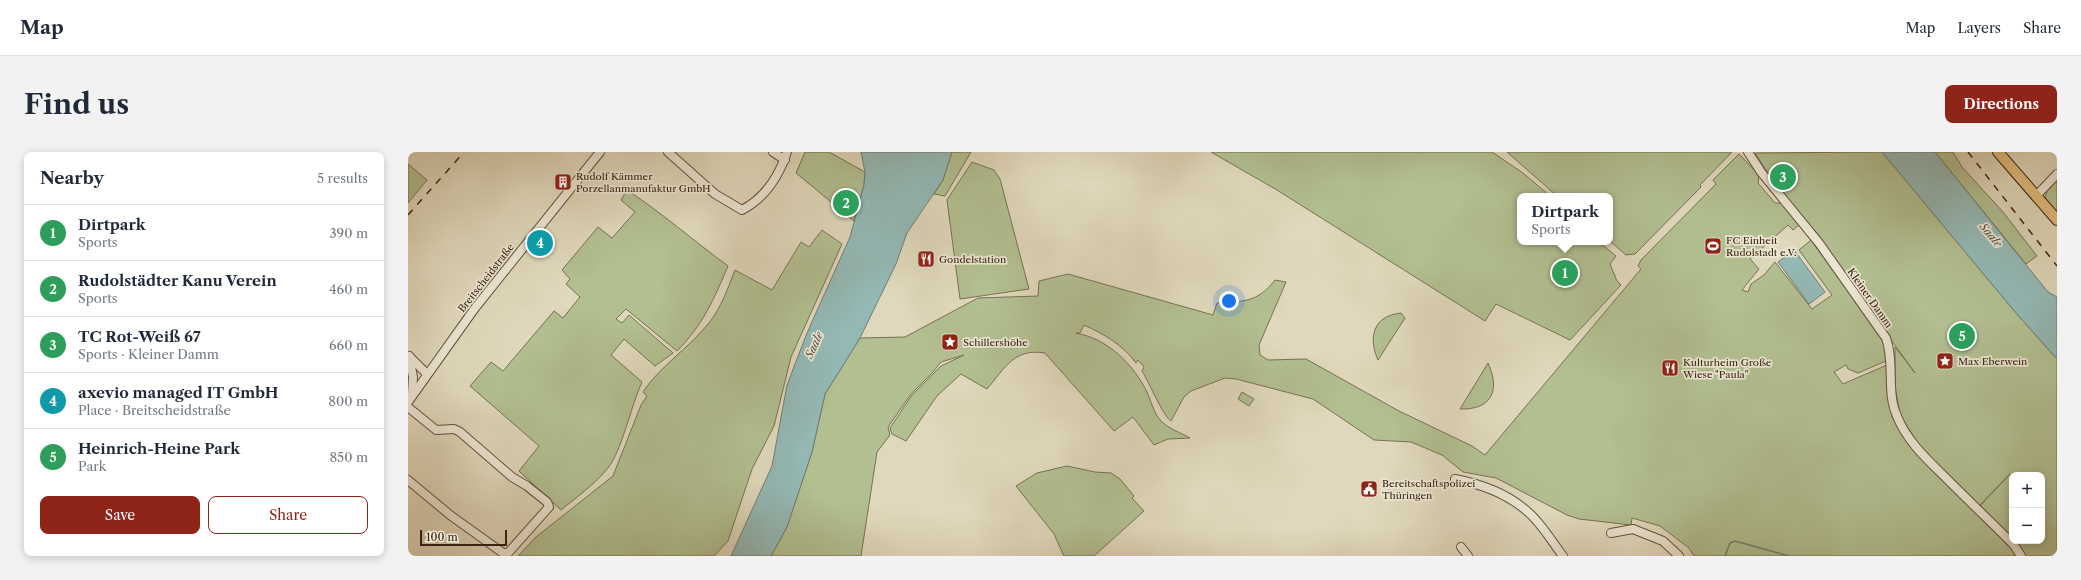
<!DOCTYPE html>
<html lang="en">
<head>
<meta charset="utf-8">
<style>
	:root { --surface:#fff; --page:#f2f2f3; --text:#1f2937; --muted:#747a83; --line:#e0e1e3; --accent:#8f2418 }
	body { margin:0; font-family:"Libre Caslon Text",serif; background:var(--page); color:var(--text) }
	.controls { position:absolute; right:12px; bottom:12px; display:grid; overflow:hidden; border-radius:8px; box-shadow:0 2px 10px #0003 }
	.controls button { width:36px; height:36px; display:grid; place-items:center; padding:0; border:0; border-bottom:1px solid var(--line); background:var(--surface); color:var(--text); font:20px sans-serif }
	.scale { position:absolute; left:12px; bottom:10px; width:87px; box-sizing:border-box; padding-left:4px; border:2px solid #3c2314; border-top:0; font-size:11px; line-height:14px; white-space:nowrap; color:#3c2314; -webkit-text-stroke:3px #ebe6d3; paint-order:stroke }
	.you { position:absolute; left:821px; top:149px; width:14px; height:14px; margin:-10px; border:3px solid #fff; border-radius:50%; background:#1a73e8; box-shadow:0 0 0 6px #1a73e833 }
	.badge { display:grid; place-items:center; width:26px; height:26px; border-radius:50%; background:var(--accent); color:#fff; font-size:13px; font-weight:700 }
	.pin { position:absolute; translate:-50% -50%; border:2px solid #fff; box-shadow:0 1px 4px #0006 }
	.popup { position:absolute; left:1109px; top:41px; width:96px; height:52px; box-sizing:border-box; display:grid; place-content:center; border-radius:8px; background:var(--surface); filter:drop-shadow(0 1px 3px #0005); font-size:13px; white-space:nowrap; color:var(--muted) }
	.popup b { font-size:15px; color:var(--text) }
	.popup::after { content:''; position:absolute; left:50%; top:100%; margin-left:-8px; border:8px solid transparent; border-top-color:var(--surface) }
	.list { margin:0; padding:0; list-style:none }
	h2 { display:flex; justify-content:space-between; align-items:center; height:52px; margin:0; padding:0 16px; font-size:17px }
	h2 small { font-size:13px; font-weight:400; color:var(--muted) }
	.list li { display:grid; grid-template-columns:26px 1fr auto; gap:12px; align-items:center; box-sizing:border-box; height:56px; padding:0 16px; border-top:1px solid var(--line) }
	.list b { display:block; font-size:15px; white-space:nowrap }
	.list p { margin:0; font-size:13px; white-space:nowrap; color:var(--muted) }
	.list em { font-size:13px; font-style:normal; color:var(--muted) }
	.actions { display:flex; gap:8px; padding:12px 16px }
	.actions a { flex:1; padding:9px 0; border:1px solid var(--accent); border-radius:8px; text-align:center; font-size:14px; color:var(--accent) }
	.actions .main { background:var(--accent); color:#fff }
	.map { position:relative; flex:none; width:1649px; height:404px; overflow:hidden; border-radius:8px }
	header { display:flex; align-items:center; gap:24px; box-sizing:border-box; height:56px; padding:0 20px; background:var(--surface); border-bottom:1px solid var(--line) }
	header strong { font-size:19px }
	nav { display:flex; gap:22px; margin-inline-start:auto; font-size:14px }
	.intro { display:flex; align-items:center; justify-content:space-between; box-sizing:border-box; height:96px; padding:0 24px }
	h1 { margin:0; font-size:28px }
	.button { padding:10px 18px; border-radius:8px; background:var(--accent); color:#fff; font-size:14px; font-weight:700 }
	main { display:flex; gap:24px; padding:0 24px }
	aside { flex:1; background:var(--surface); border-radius:8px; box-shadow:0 2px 10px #0003 }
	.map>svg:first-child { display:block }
	.green { fill:#b2bf91; stroke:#777152 }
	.water { fill:#94b9b5; stroke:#717d75 }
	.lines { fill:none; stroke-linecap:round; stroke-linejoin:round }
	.stream { stroke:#717d75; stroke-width:1.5 }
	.minor-casing { stroke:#65503e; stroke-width:10 }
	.major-casing { stroke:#3c2314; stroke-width:12 }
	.minor { stroke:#ebe6d3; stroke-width:8 }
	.major { stroke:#e0bc7e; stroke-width:10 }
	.rail { stroke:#3c2314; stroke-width:1.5; stroke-dasharray:7 7; stroke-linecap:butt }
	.labels { text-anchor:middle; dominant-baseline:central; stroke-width:3.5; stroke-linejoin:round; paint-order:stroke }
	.poi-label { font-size:10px; fill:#3c2314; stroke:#ebe6d3; text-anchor:start }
	.street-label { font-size:10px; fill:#3c2314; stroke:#ebe6d3 }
	.water-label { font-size:11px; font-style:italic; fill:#52483c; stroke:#ebe6d3 }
</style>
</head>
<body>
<header>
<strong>Map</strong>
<nav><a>Map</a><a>Layers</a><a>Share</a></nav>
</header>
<div class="intro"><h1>Find us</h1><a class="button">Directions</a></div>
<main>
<aside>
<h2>Nearby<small>5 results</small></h2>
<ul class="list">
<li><span class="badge" style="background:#2e9e5b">1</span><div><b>Dirtpark</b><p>Sports</p></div><em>390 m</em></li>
<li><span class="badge" style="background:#2e9e5b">2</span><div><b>Rudolstädter Kanu Verein</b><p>Sports</p></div><em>460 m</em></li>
<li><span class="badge" style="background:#2e9e5b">3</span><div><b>TC Rot-Weiß 67</b><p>Sports · Kleiner Damm</p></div><em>660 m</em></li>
<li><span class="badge" style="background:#0f9aa8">4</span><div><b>axevio managed IT GmbH</b><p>Place · Breitscheidstraße</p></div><em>800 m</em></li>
<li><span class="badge" style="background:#2e9e5b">5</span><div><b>Heinrich-Heine Park</b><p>Park</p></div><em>850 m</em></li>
</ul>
<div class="actions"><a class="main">Save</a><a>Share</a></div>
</aside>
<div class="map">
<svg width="1649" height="404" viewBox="0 0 1649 404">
	<rect width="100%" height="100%" fill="#e0d8bc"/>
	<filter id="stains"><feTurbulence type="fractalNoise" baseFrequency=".005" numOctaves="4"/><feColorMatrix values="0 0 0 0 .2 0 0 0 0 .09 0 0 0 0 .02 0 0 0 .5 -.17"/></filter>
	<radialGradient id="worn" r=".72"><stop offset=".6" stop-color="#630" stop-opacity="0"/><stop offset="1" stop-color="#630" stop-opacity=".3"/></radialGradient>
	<g class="green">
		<polygon points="397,0 421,0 457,20 456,33 446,69 388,21"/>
		<polygon points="544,0 563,0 537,44 526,42 535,28"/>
		<polygon points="803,0 1084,0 1115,21 1142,44 1112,44 1112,90 1191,90 1208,104 1202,112 1209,129 1213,133 1162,188 1088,152 1077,169 869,38"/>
		<polygon points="1099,0 1324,0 1292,33 1293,35 1227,102 1218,103 1202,89 1202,44 1149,44"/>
		<polygon points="1474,0 1608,161 1649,207 1649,404 1616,404 1605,389 1634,389 1634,323 1604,323 1604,388 1570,356 1602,322 1570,355 1513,296 1492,263 1487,234 1487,195 1507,221 1429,113 1370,37 1347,1"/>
		<polygon points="1527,0 1545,0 1554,15 1595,60 1629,104 1618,112"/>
		<path d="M 1331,2 L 1351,23 L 1350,31 L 1367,51 L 1374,51 L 1391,73 L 1385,78 L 1380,73 L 1342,107 L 1351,117 L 1334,138 L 1340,140 L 1343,132 L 1356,123 L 1367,110 L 1404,157 L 1424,143 L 1391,98 L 1403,88 L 1476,190 L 1478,209 L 1450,221 L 1440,217 L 1438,213 L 1426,220 L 1435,232 L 1479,213 L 1480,235 L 1484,265 L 1497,286 L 1601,393 L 1608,404 L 1286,404 L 1281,396 L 1252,374 L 1224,366 L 1223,373 L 1171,367 L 1159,363 L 1088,326 L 1055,320 L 1034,303 L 1003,290 L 966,288 L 905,247 L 828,227 L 817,226 L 783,239 L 776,245 L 763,269 C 755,264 741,230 734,219 L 736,215 L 730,208 L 728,211 C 715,193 696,182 676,173 L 672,181 L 668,181 C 700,187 725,212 739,240 C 743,249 746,261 752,268 C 759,276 773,281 782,286 L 760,287 L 746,293 L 725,265 L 706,279 L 637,201 C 606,196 597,216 579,237 L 553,222 L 529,244 L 498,289 L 484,282 L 482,276 L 504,243 L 533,214 L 556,203 L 533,210 L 525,220 L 503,242 L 480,275 L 482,283 L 469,300 L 453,404 L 363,404 L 379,375 L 404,300 L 417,242 L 452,186 L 497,185 L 570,146 L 630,144 L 631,129 L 660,122 L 805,163 L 809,151 C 836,149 849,151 867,128 L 878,130 L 851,193 L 852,203 L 860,208 L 898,207 L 991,259 L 1064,294 L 1077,303 L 1233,117 L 1230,114 L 1233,108 L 1308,32 L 1305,28 Z"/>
		<polygon points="564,10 586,18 592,27 621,137 552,147 539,48"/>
		<polygon points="0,12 19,28 0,51"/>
		<polygon points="1649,27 1649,61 1637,47 1639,38"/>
		<path d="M 219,38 C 254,61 286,89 320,114 C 306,147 295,173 269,199 L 218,157 L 208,167 L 214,171 L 221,163 L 265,201 L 247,214 L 216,187 L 203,203 L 234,230 C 223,254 214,298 200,316 C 187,332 169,345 153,358 L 111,319 L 131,294 L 62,234 L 83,210 L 95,219 L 146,159 L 155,166 L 172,145 L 158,132 L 162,127 L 154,118 L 190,75 L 204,86 L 227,60 L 213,48 Z"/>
		<path d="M 414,78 L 434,92 L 383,205 L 366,274 L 344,317 L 320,389 L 306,404 L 110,404 L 128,385 L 205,324 L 233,253 L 239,244 L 235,240 C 252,214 281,196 301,171 C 313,156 320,136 327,118 L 364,138 L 393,90 L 401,95 Z"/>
		<path d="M 993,161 L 997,166 L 970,208 C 960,185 965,164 993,161 Z"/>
		<path d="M 1080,211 C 1093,239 1083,258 1052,257 Z"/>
		<polygon points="834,240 846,247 841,254 830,247"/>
		<polygon points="659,314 687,320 703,321 712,327 726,344 724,346 736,359 686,404 656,404 646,382 608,334 629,321"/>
	</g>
	<g class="water">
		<polygon points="453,0 544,0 535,28 499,81 488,112 452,186 417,242 404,300 379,375 363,404 323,404 364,314 379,233 399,181 442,85 456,33 457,20"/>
		<polygon points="1474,0 1527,0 1640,140 1649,145 1649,207 1608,161"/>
		<polygon points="1386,98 1417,140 1401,152 1370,110"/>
	</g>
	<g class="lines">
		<polyline class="stream" points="1317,404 1322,391 1327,389 1381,404"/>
		<g class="minor-casing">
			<g id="minor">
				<path d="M 260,0 L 307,42 L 334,58 C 357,46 371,24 379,0"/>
				<polyline points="365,0 377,8"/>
				<path d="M 1340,0 L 1353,20 L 1411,91 L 1478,186 C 1487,211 1478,240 1489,264 C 1499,290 1521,309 1540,328 C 1562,350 1584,371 1606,393 L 1613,404"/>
				<polyline points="1628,44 1649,22"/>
				<polyline points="1,204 5,225 4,242"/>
				<polyline points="1,204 19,222"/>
				<polyline points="0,250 67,156 192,0"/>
				<polyline points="0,255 28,278 46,277 52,280 104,325 119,334 139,350 141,355 100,401 95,401 42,363 0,328"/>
				<path d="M 1047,327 C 1073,332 1100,342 1120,360 C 1134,372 1144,390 1155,404"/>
				<polyline points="1203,381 1225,377 1255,389 1271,404"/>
				<polyline points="1053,395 1060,404"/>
			</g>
		</g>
		<g class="major-casing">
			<polyline id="major" points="1590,0 1649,68"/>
		</g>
		<use href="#minor" class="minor"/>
		<use href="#major" class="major"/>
		<g class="rail">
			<polyline points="1560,0 1649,114"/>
			<polyline points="0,63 56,0"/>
		</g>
	</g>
	<defs>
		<g id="building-square" transform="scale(0.9)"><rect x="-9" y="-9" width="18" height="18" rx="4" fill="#8f2418" stroke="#ebe6d3"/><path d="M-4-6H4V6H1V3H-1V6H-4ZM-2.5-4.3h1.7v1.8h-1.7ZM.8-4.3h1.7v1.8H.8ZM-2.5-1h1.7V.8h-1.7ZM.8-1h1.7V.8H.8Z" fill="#fff"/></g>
		<g id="stadium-square" transform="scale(0.9)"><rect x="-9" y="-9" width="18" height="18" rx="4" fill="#8f2418" stroke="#ebe6d3"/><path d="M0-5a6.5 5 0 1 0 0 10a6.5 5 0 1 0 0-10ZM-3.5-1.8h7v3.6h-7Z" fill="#fff"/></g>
		<g id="restaurant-square" transform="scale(0.9)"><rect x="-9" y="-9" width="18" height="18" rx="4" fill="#8f2418" stroke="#ebe6d3"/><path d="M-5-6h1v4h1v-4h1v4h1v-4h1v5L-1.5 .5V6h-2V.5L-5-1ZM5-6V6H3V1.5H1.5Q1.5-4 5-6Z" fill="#fff"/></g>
		<g id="sight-square" transform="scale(0.9)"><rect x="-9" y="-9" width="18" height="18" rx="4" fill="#8f2418" stroke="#ebe6d3"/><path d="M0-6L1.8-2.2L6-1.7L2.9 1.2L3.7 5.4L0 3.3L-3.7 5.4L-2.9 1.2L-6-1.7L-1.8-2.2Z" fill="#fff"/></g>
		<g id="civic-square" transform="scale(0.9)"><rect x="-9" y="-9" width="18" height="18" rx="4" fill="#8f2418" stroke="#ebe6d3"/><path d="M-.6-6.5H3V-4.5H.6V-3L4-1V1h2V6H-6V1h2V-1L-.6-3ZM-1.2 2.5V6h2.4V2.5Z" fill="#fff"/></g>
	</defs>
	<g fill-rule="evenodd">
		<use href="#building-square" x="155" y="30"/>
		<use href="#stadium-square" x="1305" y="94"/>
		<use href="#restaurant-square" x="518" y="107"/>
		<use href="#sight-square" x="542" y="190"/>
		<use href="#sight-square" x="1537" y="209"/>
		<use href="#restaurant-square" x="1262" y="216"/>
		<use href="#civic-square" x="961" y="337"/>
	</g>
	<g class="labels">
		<g class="poi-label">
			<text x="168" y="24">Rudolf Kämmer<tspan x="168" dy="12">Porzellanmanufaktur GmbH</tspan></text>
			<text x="1318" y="88">FC Einheit<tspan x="1318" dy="12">Rudolstadt e.V.</tspan></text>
			<text x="531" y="107">Gondelstation</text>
			<text x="555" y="190">Schillershöhe</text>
			<text x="1550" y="209">Max Eberwein</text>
			<text x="1275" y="210">Kulturheim Große<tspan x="1275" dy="12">Wiese "Paula"</tspan></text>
			<text x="974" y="331">Bereitschaftspolizei<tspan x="974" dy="12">Thüringen</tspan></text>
		</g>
		<g class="street-label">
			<text transform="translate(78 126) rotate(-52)">Breitscheidstraße</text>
			<text transform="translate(1462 146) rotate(55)">Kleiner Damm</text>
		</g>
		<g class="water-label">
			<text transform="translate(1583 83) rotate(50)">Saale</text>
			<text transform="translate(406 193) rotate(-65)">Saale</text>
		</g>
	</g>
	<rect width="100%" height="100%" filter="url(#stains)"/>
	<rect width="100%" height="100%" fill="url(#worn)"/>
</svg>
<div class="controls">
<button>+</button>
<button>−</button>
</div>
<div class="scale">100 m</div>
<div class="you"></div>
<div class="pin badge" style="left:1157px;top:121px;background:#2e9e5b">1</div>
<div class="popup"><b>Dirtpark</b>Sports</div>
<div class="pin badge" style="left:438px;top:51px;background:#2e9e5b">2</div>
<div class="pin badge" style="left:1375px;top:25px;background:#2e9e5b">3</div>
<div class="pin badge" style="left:132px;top:91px;background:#0f9aa8">4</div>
<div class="pin badge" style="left:1554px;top:184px;background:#2e9e5b">5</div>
</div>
</main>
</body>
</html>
